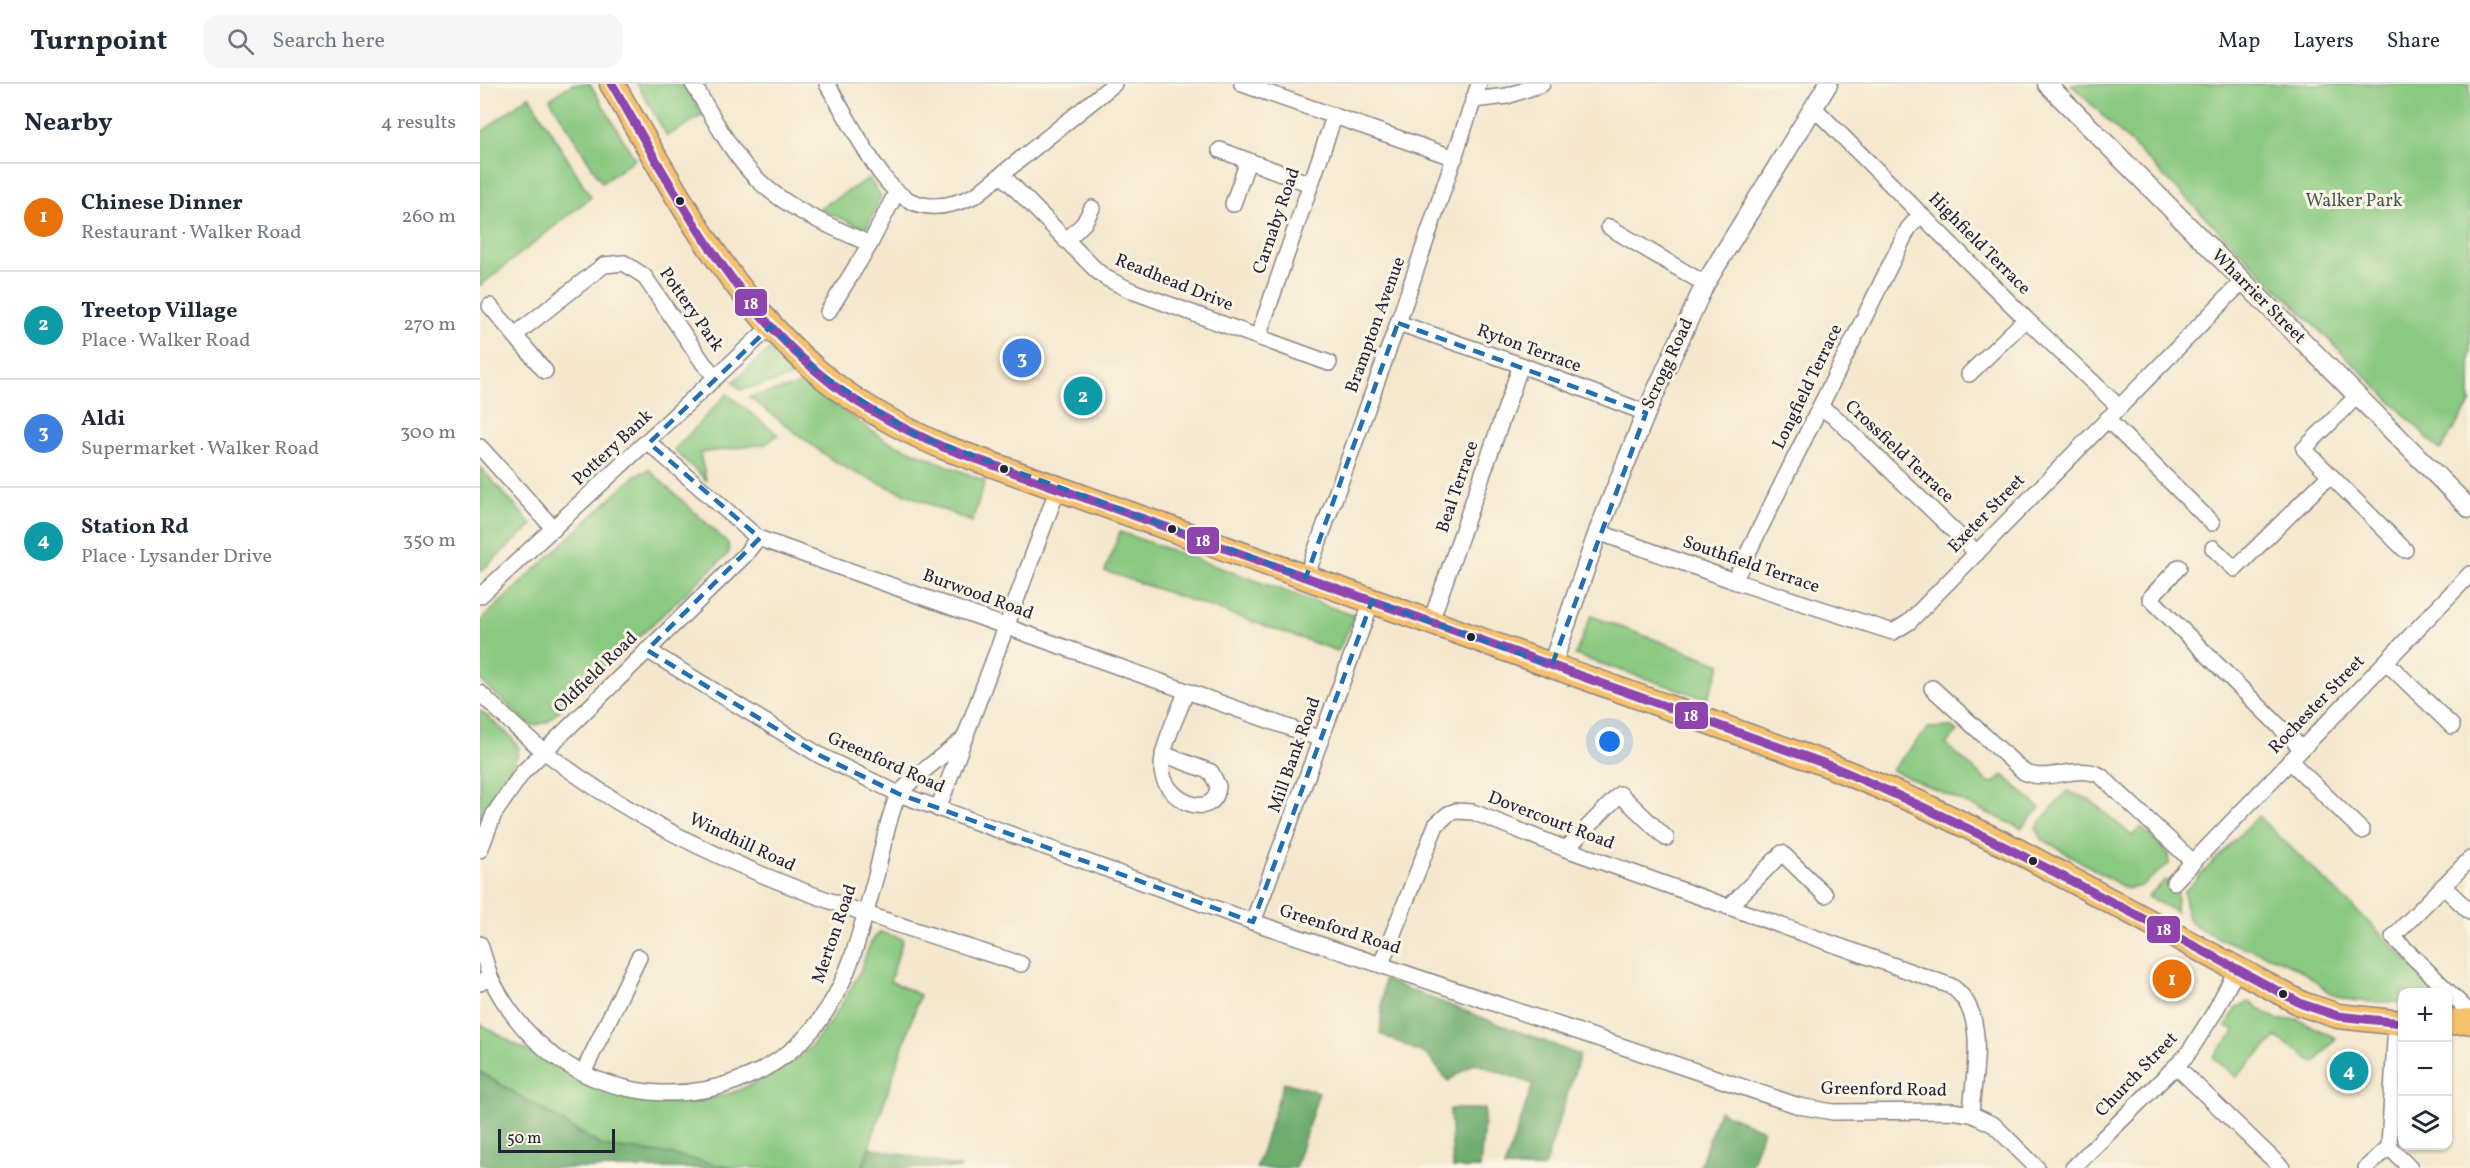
<!DOCTYPE html>
<html lang="en">
<head>
<meta charset="utf-8">
<style>
	:root { --surface:#fff; --page:#f6f6f7; --text:#1f2937; --muted:#747a83; --line:#e0e1e3; --accent:#1a73e8 }
	body { margin:0; font-family:Vollkorn,serif; background:var(--page); color:var(--text) }
	.controls { position:absolute; right:18px; bottom:18px; display:grid; overflow:hidden; border-radius:12px; box-shadow:0 2px 4px #0004 }
	.controls button { width:54px; height:54px; display:grid; place-items:center; padding:0; border:0; border-bottom:2px solid var(--line); background:var(--surface); color:var(--text); font:30px sans-serif }
	.scale { position:absolute; left:18px; bottom:15px; width:117px; box-sizing:border-box; padding-left:6px; border:3px solid #22223b; border-top:0; font-size:16px; line-height:21px; white-space:nowrap; color:#22223b; -webkit-text-stroke:4px #fcf5e5; paint-order:stroke }
	.you { position:absolute; left:1130px; top:658px; width:21px; height:21px; margin:-15px; border:4px solid #fff; border-radius:50%; background:#1a73e8; box-shadow:0 0 0 9px #1a73e833 }
	.badge { display:grid; place-items:center; width:39px; height:39px; border-radius:50%; background:var(--accent); color:#fff; font-size:20px; font-weight:700 }
	.pin { position:absolute; translate:-50% -50%; border:3px solid #fff; box-shadow:0 2px 6px #0006 }
	.list { margin:0; padding:0; list-style:none }
	h2 { display:flex; justify-content:space-between; align-items:center; height:78px; margin:0; padding:0 24px; font-size:26px }
	h2 small { font-size:20px; font-weight:400; color:var(--muted) }
	.list li { display:grid; grid-template-columns:39px 1fr auto; gap:18px; align-items:center; box-sizing:border-box; height:108px; padding:0 24px; border-top:2px solid var(--line) }
	.list b { display:block; font-size:22px; white-space:nowrap }
	.list p { margin:0; font-size:20px; white-space:nowrap; color:var(--muted) }
	.list em { font-size:20px; font-style:normal; color:var(--muted) }
	.icon { flex:none; width:33px; height:33px; fill:none; stroke:currentColor; stroke-width:2; stroke-linecap:round; stroke-linejoin:round }
	.map { position:relative; flex:none; width:1990px; height:1084px; overflow:hidden }
	header { display:flex; align-items:center; gap:36px; box-sizing:border-box; height:84px; padding:0 30px; background:var(--surface); border-bottom:2px solid var(--line) }
	header strong { font-size:28px }
	nav { display:flex; gap:33px; margin-inline-start:auto; font-size:21px }
	.search { width:420px; height:54px; background:var(--page); display:flex; align-items:center; gap:15px; box-sizing:border-box; padding:0 21px; border-radius:18px; color:var(--muted); font-size:22px }
	main { display:flex }
	aside { flex:1; background:var(--surface) }
	.map>svg:first-child { display:block }
	.green { fill:#89c980; stroke:#56765e; stroke-width:1.5 }
	.forest { fill:#6ead6e; stroke:#486854; stroke-width:1.5 }
	.lines { fill:none; stroke-linecap:round; stroke-linejoin:round }
	.minor-casing { stroke:#8b8484; stroke-width:18 }
	.tertiary-casing { stroke:#8b8484; stroke-width:21 }
	.primary-casing { stroke:#8b8484; stroke-width:27 }
	.minor { stroke:#fff; stroke-width:15 }
	.tertiary { stroke:#fff; stroke-width:18 }
	.primary { stroke:#f7c06c; stroke-width:24 }
	.bus-1-casing { stroke:#fcf5e5; stroke-width:14 }
	.bus-1 { stroke:#8e44ad; stroke-width:9 }
	.marked { fill:none; stroke:#1f6fb2; stroke-width:4.5; stroke-dasharray:12 8; stroke-linejoin:round }
	.bus-dot { fill:#22223b; stroke:#fcf5e5; stroke-width:2 }
	.labels { text-anchor:middle; dominant-baseline:central; stroke-width:6; stroke-linejoin:round; paint-order:stroke }
	.park-label { font-size:18px; fill:#465c53; stroke:#fcf5e5 }
	.street-label { font-size:18px; fill:#22223b; stroke:#fcf5e5 }
	.line-badge { stroke:#fcf5e5; stroke-width:2 }
	.badge-label { font-size:16px; text-anchor:middle; font-weight:bold; fill:#fff }
</style>
</head>
<body>
<header>
<strong>Turnpoint</strong>
<div class="search"><svg class="icon" aria-label="search" viewBox="0 0 24 24"><circle cx="10" cy="10" r="6"/><path d="M15 15l6 6"/></svg>Search here</div>
<nav><a>Map</a><a>Layers</a><a>Share</a></nav>
</header>
<main>
<aside>
<h2>Nearby<small>4 results</small></h2>
<ul class="list">
<li><span class="badge" style="background:#e8710a">1</span><div><b>Chinese Dinner</b><p>Restaurant · Walker Road</p></div><em>260 m</em></li>
<li><span class="badge" style="background:#0f9aa8">2</span><div><b>Treetop Village</b><p>Place · Walker Road</p></div><em>270 m</em></li>
<li><span class="badge" style="background:#3f7fe0">3</span><div><b>Aldi</b><p>Supermarket · Walker Road</p></div><em>300 m</em></li>
<li><span class="badge" style="background:#0f9aa8">4</span><div><b>Station Rd</b><p>Place · Lysander Drive</p></div><em>350 m</em></li>
</ul>
</aside>
<div class="map">
<svg width="1990" height="1084" viewBox="0 0 1990 1084">
	<rect width="100%" height="100%" fill="#fcf5e5"/>
	<filter id="ink" filterUnits="userSpaceOnUse"><feTurbulence type="fractalNoise" baseFrequency=".0167" numOctaves="2"/><feDisplacementMap in="SourceGraphic" scale="12" xChannelSelector="R" yChannelSelector="G"/><feConvolveMatrix kernelMatrix="1 2 1 2 8 2 1 2 1" color-interpolation-filters="sRGB"/></filter>
	<filter id="wash" filterUnits="userSpaceOnUse"><feTurbulence type="fractalNoise" baseFrequency=".008" numOctaves="4" result="noise"/><feDisplacementMap in="SourceGraphic" scale="24" xChannelSelector="R" yChannelSelector="G"/><feGaussianBlur stdDeviation="1.35" result="paint"/><feColorMatrix in="noise" values="0 0 0 0 0 0 0 0 0 0 0 0 0 0 0 0 0 1.4 0 .05"/><feComposite in="paint" operator="in"/></filter>
	<g filter="url(#wash)">
		<rect width="100%" height="100%" fill="#f4e7cd"/>
		<g class="green">
			<polygon points="92,0 110,0 155,75 122,99 70,15"/>
			<polygon points="157,0 205,0 223,31 187,52"/>
			<polygon points="1591,0 1990,0 1990,320 1960,366"/>
			<polygon points="49,12 111,113 0,202 0,49"/>
			<polygon points="389,94 401,112 388,142 383,144 339,125"/>
			<polygon points="289,266 316,292 261,306 253,298"/>
			<polygon points="324,300 407,357 505,397 492,438 371,387 349,374 269,313"/>
			<polygon points="247,310 298,351 286,360 220,369 226,396 194,366"/>
			<polygon points="0,383 52,441 0,488"/>
			<polygon points="169,386 248,459 249,469 67,638 51,642 0,596 0,537 156,391"/>
			<polygon points="640,448 875,532 858,567 625,487"/>
			<polygon points="1111,532 1241,580 1227,615 1095,571"/>
			<path d="M 0,626 L 31,653 L 39,664 C 36,688 9,712 0,736 Z"/>
			<polygon points="1472,643 1477,648 1466,660 1509,699 1516,698 1523,691 1560,724 1541,744 1412,686 1448,644"/>
			<polygon points="1587,707 1610,716 1652,752 1661,743 1688,769 1689,780 1661,802 1647,805 1562,755 1556,743"/>
			<path d="M 1778,732 L 1961,908 L 1922,908 L 1922,918 C 1902,917 1878,920 1859,913 C 1843,908 1832,892 1817,884 C 1786,867 1738,860 1712,839 C 1704,832 1706,818 1704,808 Z"/>
			<polygon points="1685,796 1697,806 1696,828 1668,813"/>
			<path d="M 400,848 L 423,855 L 410,897 L 440,911 L 382,1084 L 252,1084 L 185,1070 L 122,1062 L 0,988 L 0,940 C 89,990 177,1053 280,996 C 298,986 320,975 333,960 C 351,938 367,913 380,887 C 388,870 386,861 400,848 Z"/>
			<polygon points="1769,918 1798,936 1817,935 1856,954 1835,979 1796,953 1756,993 1733,973 1756,946 1746,942 1756,924"/>
		</g>
		<g class="forest">
			<polygon points="904,896 1100,971 1064,1084 1024,1084 1053,1000 994,979 968,997 947,971 900,950"/>
			<polygon points="0,988 122,1062 189,1070 253,1084 11,1084 0,1080"/>
			<polygon points="804,998 839,1008 815,1084 776,1084"/>
			<polygon points="970,1025 1005,1025 1000,1084 973,1084"/>
			<polygon points="1239,1027 1283,1046 1270,1084 1219,1084"/>
			<polygon points="389,1063 482,1084 383,1084"/>
		</g>
	</g>
	<g filter="url(#ink)">
		<g class="lines">
			<g class="minor-casing">
				<g id="minor">
					<path d="M 213,0 C 233,32 251,70 278,96 C 310,127 351,142 390,160"/>
					<path d="M 347,0 C 359,20 370,40 382,60 C 411,110 435,140 496,111 L 634,0"/>
					<polyline points="762,0 975,74"/>
					<polyline points="993,16 1027,12 1062,0"/>
					<polyline points="1333,23 1546,235 1639,323"/>
					<polyline points="740,66 830,100"/>
					<polyline points="522,91 616,186 626,194 652,207 849,279"/>
					<polyline points="753,120 768,77"/>
					<polyline points="1129,143 1225,200"/>
					<polyline points="586,157 604,139 612,124"/>
					<polyline points="10,222 65,287"/>
					<polyline points="348,228 390,160 416,109"/>
					<polyline points="918,239 1041,281 1166,329"/>
					<polyline points="35,251 124,181 144,179 164,192 224,280 236,293"/>
					<polyline points="778,253 854,33"/>
					<polyline points="1489,290 1546,235"/>
					<polyline points="1877,312 1824,365 1925,466"/>
					<polyline points="1340,323 1356,334 1497,469"/>
					<polyline points="1627,335 1732,439"/>
					<polyline points="169,359 278,454 841,655"/>
					<polyline points="0,363 74,445"/>
					<polyline points="1118,448 1254,497 1413,548 1429,538 1762,198"/>
					<polyline points="1733,464 1755,485 1850,391"/>
					<polyline points="1699,483 1670,514 1822,665"/>
					<polyline points="826,493 918,239 999,0"/>
					<polyline points="1254,497 1428,145 1441,130"/>
					<polyline points="0,512 291,242"/>
					<polyline points="951,537 1041,281"/>
					<polyline points="167,566 341,672 419,710 773,838 1319,1022 1353,1028 1472,1027 1491,1030 1514,1041 1557,1084"/>
					<polyline points="1906,578 1972,642"/>
					<path d="M 1452,604 L 1544,688 C 1568,700 1597,679 1621,692 L 1713,778"/>
					<path d="M 0,609 C 21,629 42,650 64,667 C 204,777 374,827 541,880"/>
					<path d="M 683,670 L 731,688 L 738,702 C 735,740 682,716 682,684 C 682,659 698,631 706,608"/>
					<polyline points="1810,677 1882,747"/>
					<polyline points="458,725 578,404"/>
					<polyline points="1086,765 1140,710 1186,754"/>
					<polyline points="0,766 14,730 43,688 264,472 278,454"/>
					<polyline points="1990,775 1913,853 1990,929"/>
					<polyline points="1694,798 1990,490"/>
					<polyline points="1963,802 1990,828"/>
					<polyline points="1249,823 1302,769 1345,811"/>
					<polyline points="773,838 892,517"/>
					<polyline points="0,860 10,893"/>
					<path d="M 901,880 L 956,741 L 968,730 L 976,727 L 993,728 L 1086,765 L 1471,902 C 1510,929 1493,989 1491,1030"/>
					<path d="M 0,899 L 10,893 C 39,951 85,992 150,1005 C 224,1020 307,991 348,924 C 373,886 383,836 396,792 C 400,775 411,720 420,709 C 435,691 467,669 486,653"/>
					<polyline points="1696,982 1802,1084"/>
					<polyline points="103,989 159,873"/>
					<polyline points="1909,1063 1916,939"/>
					<polyline points="1909,1063 1930,1084"/>
					<polyline points="1593,1084 1707,971 1734,929 1756,887"/>
					<polyline points="1886,1084 1909,1063"/>
				</g>
			</g>
			<g class="tertiary-casing">
				<g id="tertiary">
					<polyline points="1567,0 1990,425"/>
					<polyline points="1072,581 1118,448 1166,329 1225,200 1348,0"/>
				</g>
			</g>
			<g class="primary-casing">
				<g id="primary">
					<path d="M 132,0 C 191,100 248,212 338,288 C 375,320 418,343 463,363 L 1346,680 L 1439,719 L 1536,766 L 1822,920 L 1858,932 L 1922,939"/>
					<polyline points="1968,939 1990,937"/>
				</g>
			</g>
			<use href="#minor" class="minor"/>
			<use href="#tertiary" class="tertiary"/>
			<use href="#primary" class="primary"/>
			<g class="bus-1-casing">
				<path id="bus-1" d="M 132,0 C 194,106 253,223 352,300 C 386,326 424,345 463,363 L 1346,680 C 1510,749 1665,836 1822,920 L 1858,932 L 1922,939"/>
			</g>
			<use href="#bus-1" class="bus-1"/>
		</g>
	</g>
	<path class="marked" d="M 918,239 L 1166,329 L 1072,581 L 892,517 L 773,838 L 419,710 L 341,672 L 167,566 L 280,454 L 169,359 L 291,242 L 340,290 L 436,351 L 826,493 Z"/>
	<g class="bus-dot">
		<circle cx="200" cy="117" r="5"/>
		<circle cx="524" cy="385" r="5"/>
		<circle cx="692" cy="445" r="5"/>
		<circle cx="991" cy="553" r="5"/>
		<circle cx="1553" cy="777" r="5"/>
		<circle cx="1803" cy="910" r="5"/>
	</g>
	<g class="labels">
		<g class="park-label">
			<text x="1874" y="117">Walker Park</text>
		</g>
		<g class="street-label">
			<text transform="translate(797 137) rotate(-71)">Carnaby Road</text>
			<text transform="translate(1499 160) rotate(45)">Highfield Terrace</text>
			<text transform="translate(694 199) rotate(22)">Readhead Drive</text>
			<text transform="translate(1778 213) rotate(45)">Wharrier Street</text>
			<text transform="translate(211 226) rotate(55)">Pottery Park</text>
			<text transform="translate(896 241) rotate(-70)">Brampton Avenue</text>
			<text transform="translate(1049 265) rotate(20)">Ryton Terrace</text>
			<text transform="translate(1188 280) rotate(-65)">Scrogg Road</text>
			<text transform="translate(1328 303) rotate(-64)">Longfield Terrace</text>
			<text transform="translate(133 364) rotate(-43)">Pottery Bank</text>
			<text transform="translate(1419 368) rotate(43)">Crossfield Terrace</text>
			<text transform="translate(978 403) rotate(-71)">Beal Terrace</text>
			<text transform="translate(1507 430) rotate(-46)">Exeter Street</text>
			<text transform="translate(1271 481) rotate(19)">Southfield Terrace</text>
			<text transform="translate(498 511) rotate(20)">Burwood Road</text>
			<text transform="translate(116 589) rotate(-44)">Oldfield Road</text>
			<text transform="translate(1837 621) rotate(-46)">Rochester Street</text>
			<text transform="translate(815 671) rotate(-70)">Mill Bank Road</text>
			<text transform="translate(406 679) rotate(24)">Greenford Road</text>
			<text transform="translate(1071 737) rotate(21)">Dovercourt Road</text>
			<text transform="translate(262 759) rotate(25)">Windhill Road</text>
			<text transform="translate(860 846) rotate(18)">Greenford Road</text>
			<text transform="translate(355 850) rotate(-71)">Merton Road</text>
			<text transform="translate(1657 991) rotate(-46)">Church Street</text>
			<text transform="translate(1404 1006) rotate(1)">Greenford Road</text>
		</g>
	</g>
	<g class="line-badge">
		<rect x="254" y="204" width="34" height="29" rx="6" fill="#8e44ad"/>
		<rect x="706" y="442" width="34" height="29" rx="6" fill="#8e44ad"/>
		<rect x="1194" y="617" width="35" height="29" rx="6" fill="#8e44ad"/>
		<rect x="1666" y="831" width="35" height="29" rx="6" fill="#8e44ad"/>
	</g>
	<g class="badge-label">
		<text x="271" y="225">18</text>
		<text x="723" y="462">18</text>
		<text x="1211" y="637">18</text>
		<text x="1684" y="851">18</text>
	</g>
</svg>
<div class="controls">
<button>+</button>
<button>−</button>
<button><svg class="icon" aria-label="layers" viewBox="0 0 24 24"><path d="M12 4l9 5-9 5-9-5zM3 14l9 5 9-5"/></svg></button>
</div>
<div class="scale">50 m</div>
<div class="you"></div>
<div class="pin badge" style="left:1692px;top:895px;background:#e8710a">1</div>
<div class="pin badge" style="left:603px;top:312px;background:#0f9aa8">2</div>
<div class="pin badge" style="left:542px;top:274px;background:#3f7fe0">3</div>
<div class="pin badge" style="left:1869px;top:987px;background:#0f9aa8">4</div>
</div>
</main>
</body>
</html>
